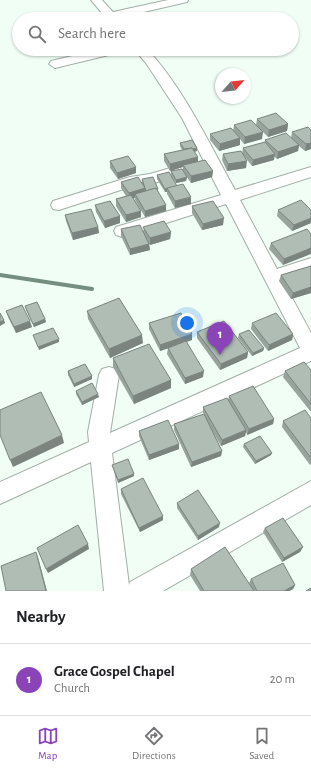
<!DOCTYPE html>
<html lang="en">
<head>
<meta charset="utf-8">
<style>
	:root { --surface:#fff; --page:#f2f2f2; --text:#202124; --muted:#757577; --line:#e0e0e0; --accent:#8b44b8 }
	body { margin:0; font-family:"Alegreya Sans",sans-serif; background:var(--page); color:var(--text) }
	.compass { position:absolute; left:215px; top:68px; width:36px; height:36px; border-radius:50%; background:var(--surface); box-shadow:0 1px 3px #0004; rotate:63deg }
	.you { position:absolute; left:187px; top:323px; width:14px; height:14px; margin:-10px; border:3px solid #fff; border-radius:50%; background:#1a73e8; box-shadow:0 0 0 6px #1a73e833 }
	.badge { display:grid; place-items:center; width:26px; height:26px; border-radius:50%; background:var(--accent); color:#fff; font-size:13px; font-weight:700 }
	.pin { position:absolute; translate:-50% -33px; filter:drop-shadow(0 1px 2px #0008) }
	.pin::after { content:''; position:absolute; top:21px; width:14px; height:12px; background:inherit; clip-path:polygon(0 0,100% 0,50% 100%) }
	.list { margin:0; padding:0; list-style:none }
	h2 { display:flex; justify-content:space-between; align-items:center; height:52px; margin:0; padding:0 16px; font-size:17px }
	h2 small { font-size:13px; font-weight:400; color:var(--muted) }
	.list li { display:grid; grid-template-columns:26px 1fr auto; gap:12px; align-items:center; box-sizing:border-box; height:72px; padding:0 16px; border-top:1px solid var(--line) }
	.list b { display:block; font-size:15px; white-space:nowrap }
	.list p { margin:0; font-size:13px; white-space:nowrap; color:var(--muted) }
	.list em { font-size:13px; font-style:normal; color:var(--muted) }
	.icon { flex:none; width:22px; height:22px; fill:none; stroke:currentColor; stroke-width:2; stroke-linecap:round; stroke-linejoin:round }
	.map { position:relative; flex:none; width:311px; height:591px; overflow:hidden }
	.search { position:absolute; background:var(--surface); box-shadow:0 1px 3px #0004; left:12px; right:12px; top:12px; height:44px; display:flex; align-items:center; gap:10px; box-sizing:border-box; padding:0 14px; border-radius:22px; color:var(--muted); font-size:15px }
	.sheet { height:124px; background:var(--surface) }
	nav { display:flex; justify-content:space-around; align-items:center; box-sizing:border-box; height:56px; border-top:1px solid var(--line); background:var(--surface); font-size:11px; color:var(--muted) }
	nav a { display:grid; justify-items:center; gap:2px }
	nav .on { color:var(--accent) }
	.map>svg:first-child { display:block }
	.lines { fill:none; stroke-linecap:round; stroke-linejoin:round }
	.stream { stroke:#758e80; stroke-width:4 }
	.minor-casing { stroke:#a1afa7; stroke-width:2 }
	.minor { fill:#fff; fill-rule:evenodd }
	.wall { fill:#97a39c }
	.shaded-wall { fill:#7b847f }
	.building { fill:#b0bdb5; stroke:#7b847f }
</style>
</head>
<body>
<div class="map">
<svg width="311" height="591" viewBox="0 0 311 591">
	<rect width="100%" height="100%" fill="#f0fef6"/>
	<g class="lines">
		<polyline class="stream" points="0,275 92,289"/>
		<g class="minor-casing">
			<g id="minor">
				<polygon points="91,0 102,0 113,12 168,0 188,0 187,2 118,18 119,19 107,19"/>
				<polygon points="102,49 123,49 121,52 55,68 49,64 51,61"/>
				<path d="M 134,49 L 147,49 C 184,89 209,143 235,190 L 311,167 L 311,177 L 240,200 L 277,269 L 311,258 L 311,271 L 283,281 L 311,333 L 311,361 L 112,453 L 129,585 L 130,582 L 311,481 L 311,505 L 163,591 L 104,591 L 91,462 L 0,504 L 0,482 L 89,442 L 88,432 L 99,375 L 102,369 L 109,367 L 116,369 L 119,375 L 110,433 L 300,348 L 226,204 L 122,237 L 116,235 L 114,231 L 116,227 L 221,195 L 182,118 L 146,63 Z"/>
				<polygon points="194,161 199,163 201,166 199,169 151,184 136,185 59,210 53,209 51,205 53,201 130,177 150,174"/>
			</g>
		</g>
		<use href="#minor" class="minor"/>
	</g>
	<g class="wall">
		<polygon points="257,119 288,124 287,131 268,137 256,125"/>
		<polygon points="234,125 262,139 244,144 240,139 240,145 219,151 210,140 210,134 233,131"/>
		<polygon points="311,130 311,149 305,151 299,146 298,151 277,159 274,156 274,160 252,166 244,156 246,168 227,171 222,160 223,154 242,154 243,148 265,142 265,140 291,138 292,132"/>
		<polygon points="180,143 197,151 194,152 198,161 213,171 212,177 191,183 184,173 187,177 186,181 176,183 171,175 171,171 183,171 183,167 170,171 164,161 164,154 182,150 180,146"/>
		<polygon points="110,161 136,173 118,179 110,168"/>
		<polygon points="157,175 177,186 191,204 175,208 167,194 167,192 165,192 157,179"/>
		<polygon points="142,179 158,192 166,205 166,211 145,217 135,200 135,198 133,198 141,211 141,217 126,222 116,206 116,199 126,196 121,188 121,182 142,183"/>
		<polygon points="95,205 120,216 120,223 105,228 96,212"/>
		<polygon points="192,206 223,225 202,230 192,213"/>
		<polygon points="278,210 311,210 311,223 292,231 277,216"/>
		<polygon points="65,215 98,227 99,233 73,240 66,221"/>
		<polygon points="143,227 171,232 170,239 150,245 149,244 150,250 130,255 121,236 121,229 144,231"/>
		<polygon points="311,234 283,265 269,249 271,243"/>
		<polygon points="311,266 311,293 291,299 279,281 281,275"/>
		<polygon points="25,306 45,319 46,322 34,327 26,310"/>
		<polygon points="6,311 32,327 16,333 8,317"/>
		<polygon points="87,311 143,343 110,358 88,319"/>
		<polygon points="149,323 192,340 186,342 203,377 185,384 167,354 168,348 169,348 160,351 149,329"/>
		<polygon points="252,323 293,334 292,340 268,351 251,329"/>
		<polygon points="197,332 248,352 247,358 220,370 197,338"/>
		<polygon points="239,334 264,348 263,351 252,356 238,338"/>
		<polygon points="113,358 171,380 171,388 134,404 113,367"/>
		<polygon points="311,370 311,412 283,377 285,371"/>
		<polygon points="68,371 92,379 74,387 68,375"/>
		<polygon points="76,391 99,397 82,405 76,394"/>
		<polygon points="229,396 274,419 273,424 247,435 246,432 245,436 221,446 212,430 222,451 221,456 191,467 174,430 174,424 204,414 203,413 203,407 228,400"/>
		<polygon points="311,418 311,464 310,465 282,427 283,421"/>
		<polygon points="139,431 179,444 179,449 149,460 139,436"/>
		<polygon points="244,444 271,455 255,464 243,447"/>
		<polygon points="112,465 134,476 118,483"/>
		<polygon points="121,489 163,520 140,532 121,494"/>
		<polygon points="177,503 219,527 198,540 177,508"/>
		<polygon points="265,528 303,547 300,552 282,562 263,532"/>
		<polygon points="191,569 251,587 249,583 251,579 295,585 293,589 289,591 200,591 190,575"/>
	</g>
	<g class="shaded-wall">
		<polygon points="288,124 287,131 268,137 269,130"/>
		<polygon points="263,132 262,139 244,144 245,137"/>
		<polygon points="240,138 240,145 219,151 220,144"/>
		<polygon points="311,143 311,149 305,151 306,144"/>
		<polygon points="299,145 298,151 277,159 278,152"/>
		<polygon points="197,148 197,151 185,154 185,151"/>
		<polygon points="275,154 274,160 252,166 253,160"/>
		<polygon points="198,157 198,164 183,165 183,167 170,171 170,164"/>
		<polygon points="247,161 246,168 227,171 228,164"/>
		<polygon points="136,167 136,173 118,179 117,173"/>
		<polygon points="213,171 212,177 191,183 191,176"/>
		<polygon points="187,177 186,181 176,183 176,180"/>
		<polygon points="145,188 145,195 135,194 135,198 129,200 129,193"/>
		<polygon points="167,188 167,192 165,192 165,189"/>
		<polygon points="191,197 191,204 175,208 175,201"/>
		<polygon points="166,205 166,211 145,217 145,211"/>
		<polygon points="141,211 141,217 126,222 126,215"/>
		<polygon points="120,216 120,223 105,228 104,221"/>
		<polygon points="224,218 223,225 202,230 203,224"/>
		<polygon points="311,218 311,223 292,231 294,225"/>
		<polygon points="98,227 99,233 73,240 72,233"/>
		<polygon points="171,232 170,239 150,245 150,238"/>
		<polygon points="149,244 150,250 130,255 130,249"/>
		<polygon points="311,248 311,254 283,265 284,259"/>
		<polygon points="311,287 311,293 291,299 293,293"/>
		<polygon points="45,319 46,322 34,327 33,324"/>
		<polygon points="4,320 5,323 0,326 0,322"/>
		<polygon points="30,321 32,327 16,333 14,327"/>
		<polygon points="192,334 192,340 160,351 160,345"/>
		<polygon points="293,334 292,340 268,351 269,345"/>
		<polygon points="142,335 143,343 110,358 109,349"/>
		<polygon points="59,339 59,342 39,350 38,347"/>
		<polygon points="264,348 263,351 252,356 253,353"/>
		<polygon points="248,352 247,358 220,370 221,364"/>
		<polygon points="204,371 203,377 185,384 185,378"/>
		<polygon points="92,376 92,379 74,387 74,384"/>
		<polygon points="171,380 171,388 134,404 133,396"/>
		<polygon points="98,394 99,397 82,405 82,402"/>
		<polygon points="274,419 273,424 247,435 249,429"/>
		<polygon points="246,430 245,436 221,446 222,440"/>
		<polygon points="62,435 64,443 13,467 10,460"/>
		<polygon points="179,444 179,449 149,460 149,455"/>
		<polygon points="222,451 221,456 191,467 192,462"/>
		<polygon points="272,453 271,455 255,464 256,461"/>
		<polygon points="134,474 134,476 118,483 118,480"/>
		<polygon points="163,516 163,520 140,532 139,528"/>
		<polygon points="220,523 219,527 198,540 198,536"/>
		<polygon points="88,544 89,549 48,573 46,569"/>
		<polygon points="303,547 300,552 282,562 284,558"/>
		<polygon points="36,552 38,557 47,591 46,591"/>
		<polygon points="295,585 293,589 289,591 284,591"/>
	</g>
	<g class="building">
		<polygon points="276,113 288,124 269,130 257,119"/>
		<polygon points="251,120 263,132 245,137 234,125"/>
		<polygon points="308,127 311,130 311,143 306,144 292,132"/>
		<polygon points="231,128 240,138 220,144 210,134"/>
		<polygon points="286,133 299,145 278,152 265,140"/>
		<polygon points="192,140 197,148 192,149 192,148 184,149 180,143"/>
		<polygon points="265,142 275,154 253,160 243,148"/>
		<polygon points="192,148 198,157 170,164 164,154"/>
		<polygon points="241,151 247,161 228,164 223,154"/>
		<polygon points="128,156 136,167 117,173 110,161"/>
		<polygon points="205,160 213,171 191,176 183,165"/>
		<polygon points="182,169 187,177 176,180 171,171"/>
		<polygon points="169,172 177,186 165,189 157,175"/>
		<polygon points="138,177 145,188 129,193 121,182"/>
		<polygon points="153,177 158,189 157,190 156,188 146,191 142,179"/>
		<polygon points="183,184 191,197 175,201 167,188"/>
		<polygon points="156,188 166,205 145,211 135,194"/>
		<polygon points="131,195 141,211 126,215 116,199"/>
		<polygon points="301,200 311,210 311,218 294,225 278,210"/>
		<polygon points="110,201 120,216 104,221 95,205"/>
		<polygon points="213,201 224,218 203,224 192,206"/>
		<polygon points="91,209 98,227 72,233 65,215"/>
		<polygon points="164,221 171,232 150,238 143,227"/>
		<polygon points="140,225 149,244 130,249 121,229"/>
		<polygon points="307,229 311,234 311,248 284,259 271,243"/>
		<polygon points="311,266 311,287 293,293 281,275"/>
		<polygon points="119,298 142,335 109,349 87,311"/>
		<polygon points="37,302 45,319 33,324 25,306"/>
		<polygon points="22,305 30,321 14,327 6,311"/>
		<polygon points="0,313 4,320 0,322"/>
		<polygon points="181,313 192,334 160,345 149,323"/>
		<polygon points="276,313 293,334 269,345 252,323"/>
		<polygon points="224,321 248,352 221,364 197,332"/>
		<polygon points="53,328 59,339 38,347 33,335"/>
		<polygon points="249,330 264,348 253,353 239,334"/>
		<polygon points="186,341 204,371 185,378 168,348"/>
		<polygon points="149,344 171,380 133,396 113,358"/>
		<polygon points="304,362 311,370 311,404 285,371"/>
		<polygon points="85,364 92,376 74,384 68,371"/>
		<polygon points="92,383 98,394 82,402 76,391"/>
		<polygon points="253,386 274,419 249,429 229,396"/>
		<polygon points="41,392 62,435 10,460 0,435 0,410"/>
		<polygon points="227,398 246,430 222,440 203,407"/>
		<polygon points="305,410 311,418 311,458 283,421"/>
		<polygon points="204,414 222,451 192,462 174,424"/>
		<polygon points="168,420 179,444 149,455 139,431"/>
		<polygon points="260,436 272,453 256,461 244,444"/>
		<polygon points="128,459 134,474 118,480 112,465"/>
		<polygon points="143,478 163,516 139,528 121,489"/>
		<polygon points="198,490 220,523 198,536 177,503"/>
		<polygon points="283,518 303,547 284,558 265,528"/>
		<polygon points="78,525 88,544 46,569 37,548"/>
		<polygon points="225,547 254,591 204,591 191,569"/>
		<polygon points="36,552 46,591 6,591 1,566"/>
		<polygon points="283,563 295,585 284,591 257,591 251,579"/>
		<polygon points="311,588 311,591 306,591"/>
	</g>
</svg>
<svg class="compass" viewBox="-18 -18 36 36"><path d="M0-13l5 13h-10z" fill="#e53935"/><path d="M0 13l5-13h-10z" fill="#757577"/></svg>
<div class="you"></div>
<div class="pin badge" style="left:220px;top:355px">1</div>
<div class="search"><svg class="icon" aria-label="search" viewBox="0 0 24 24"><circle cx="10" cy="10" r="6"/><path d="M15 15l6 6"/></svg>Search here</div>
</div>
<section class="sheet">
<h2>Nearby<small></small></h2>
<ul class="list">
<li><span class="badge">1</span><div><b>Grace Gospel Chapel</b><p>Church</p></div><em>20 m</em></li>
</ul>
</section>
<nav>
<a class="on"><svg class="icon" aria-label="map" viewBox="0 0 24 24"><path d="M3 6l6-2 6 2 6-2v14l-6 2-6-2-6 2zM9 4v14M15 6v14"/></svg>Map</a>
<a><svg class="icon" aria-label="directions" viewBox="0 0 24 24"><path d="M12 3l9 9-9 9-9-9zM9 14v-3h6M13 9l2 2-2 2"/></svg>Directions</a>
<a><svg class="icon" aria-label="saved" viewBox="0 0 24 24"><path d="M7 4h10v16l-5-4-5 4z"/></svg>Saved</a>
</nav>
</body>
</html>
